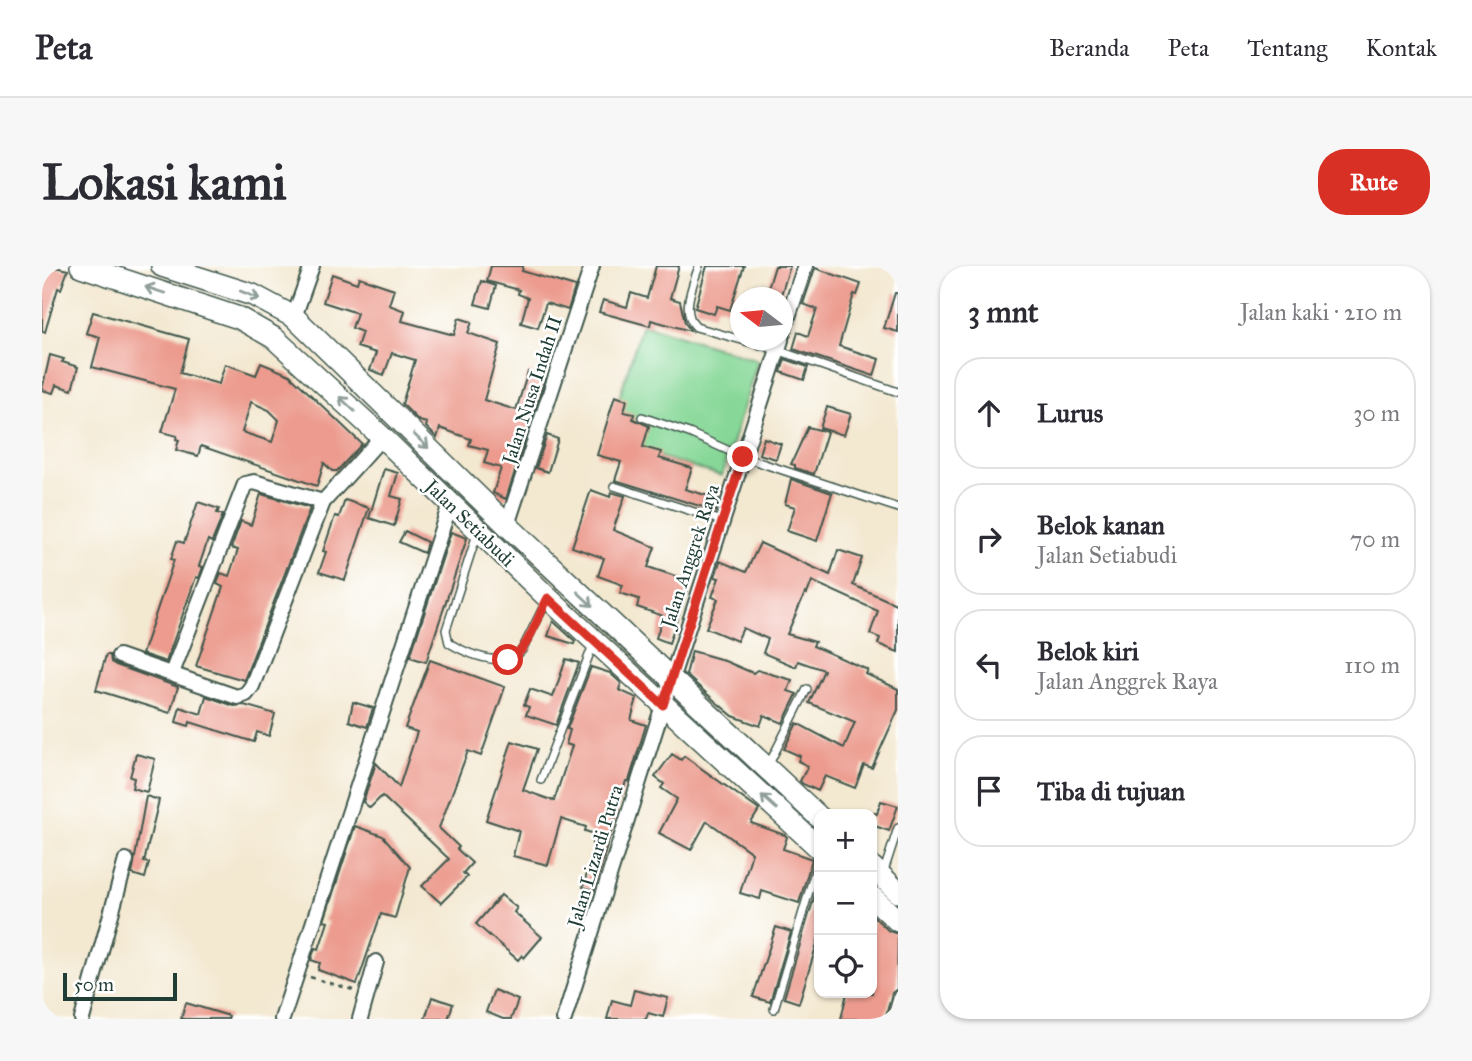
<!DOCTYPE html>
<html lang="id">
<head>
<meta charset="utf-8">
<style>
	:root { --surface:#fff; --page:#f7f7f7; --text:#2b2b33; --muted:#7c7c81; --line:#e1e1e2; --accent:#d93025 }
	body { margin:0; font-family:"IM FELL Great Primer",serif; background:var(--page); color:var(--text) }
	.controls { position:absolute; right:21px; bottom:21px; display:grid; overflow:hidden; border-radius:14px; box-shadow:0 2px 5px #0004 }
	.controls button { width:63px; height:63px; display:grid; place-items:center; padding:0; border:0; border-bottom:2px solid var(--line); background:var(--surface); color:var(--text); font:35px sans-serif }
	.compass { position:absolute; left:688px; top:21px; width:63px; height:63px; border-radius:50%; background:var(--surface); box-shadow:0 2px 5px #0004; rotate:286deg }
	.scale { position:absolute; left:21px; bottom:18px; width:114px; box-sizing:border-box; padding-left:7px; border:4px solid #1f3d34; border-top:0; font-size:19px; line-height:24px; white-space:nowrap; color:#1f3d34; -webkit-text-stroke:5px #fff; paint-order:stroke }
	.stop { position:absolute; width:21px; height:21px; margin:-16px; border:5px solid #d93025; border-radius:50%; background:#fff }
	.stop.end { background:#d93025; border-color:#fff; box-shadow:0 2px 7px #0008 }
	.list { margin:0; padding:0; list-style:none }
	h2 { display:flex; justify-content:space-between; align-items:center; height:91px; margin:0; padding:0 28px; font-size:30px }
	h2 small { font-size:23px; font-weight:400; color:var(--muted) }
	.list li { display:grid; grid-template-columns:46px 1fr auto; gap:21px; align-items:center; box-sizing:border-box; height:112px; margin:0 14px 14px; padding:0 14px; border:2px solid var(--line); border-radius:28px }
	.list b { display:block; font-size:26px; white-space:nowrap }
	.list p { margin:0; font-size:23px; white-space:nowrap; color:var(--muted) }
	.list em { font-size:23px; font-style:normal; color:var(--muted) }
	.icon { flex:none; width:38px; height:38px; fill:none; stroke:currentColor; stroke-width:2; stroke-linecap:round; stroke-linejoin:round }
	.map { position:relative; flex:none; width:856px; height:753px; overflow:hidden; border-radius:28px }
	header { display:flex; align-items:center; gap:42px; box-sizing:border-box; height:98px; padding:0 35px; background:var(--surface); border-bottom:2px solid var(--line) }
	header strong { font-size:33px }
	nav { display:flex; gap:38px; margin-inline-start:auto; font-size:24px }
	.intro { display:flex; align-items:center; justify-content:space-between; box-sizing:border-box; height:168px; padding:0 42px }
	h1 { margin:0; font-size:49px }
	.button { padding:18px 32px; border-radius:28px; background:var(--accent); color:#fff; font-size:24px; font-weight:700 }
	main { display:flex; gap:42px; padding:0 42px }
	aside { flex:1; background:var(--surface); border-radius:28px; box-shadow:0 2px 5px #0004 }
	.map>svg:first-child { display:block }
	.green { fill:#87d898; stroke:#538a66; stroke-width:2 }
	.building { fill:#ec9b8e; fill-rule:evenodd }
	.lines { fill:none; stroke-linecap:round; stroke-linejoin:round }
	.lane-casing { stroke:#3f574b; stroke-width:10 }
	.street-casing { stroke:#3f574b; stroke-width:18 }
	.primary-casing { stroke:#3f574b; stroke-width:24 }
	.path { stroke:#3f574b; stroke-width:2.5; stroke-dasharray:5 5; stroke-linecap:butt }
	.lane { stroke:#fff; stroke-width:7 }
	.street { stroke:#fff; stroke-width:14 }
	.primary { stroke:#fff; stroke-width:21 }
	.oneway { stroke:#8f9e9a }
	.route { stroke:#d93025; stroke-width:9 }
	.labels { text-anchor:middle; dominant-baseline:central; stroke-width:5; stroke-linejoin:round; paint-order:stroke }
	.street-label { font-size:19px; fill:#1f3d34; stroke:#fff }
</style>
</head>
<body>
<header>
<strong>Peta</strong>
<nav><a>Beranda</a><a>Peta</a><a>Tentang</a><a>Kontak</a></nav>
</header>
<div class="intro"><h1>Lokasi kami</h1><a class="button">Rute</a></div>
<main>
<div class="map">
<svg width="856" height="753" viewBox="0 0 856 753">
	<rect width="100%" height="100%" fill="#fff"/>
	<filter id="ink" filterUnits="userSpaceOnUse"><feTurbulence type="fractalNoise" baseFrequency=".0143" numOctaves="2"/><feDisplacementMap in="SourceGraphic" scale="14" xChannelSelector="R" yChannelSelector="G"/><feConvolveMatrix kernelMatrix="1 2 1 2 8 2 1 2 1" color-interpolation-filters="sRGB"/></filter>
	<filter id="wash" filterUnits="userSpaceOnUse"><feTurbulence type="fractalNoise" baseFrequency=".00686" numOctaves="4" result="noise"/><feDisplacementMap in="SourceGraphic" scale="28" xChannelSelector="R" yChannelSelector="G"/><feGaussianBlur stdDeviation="1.57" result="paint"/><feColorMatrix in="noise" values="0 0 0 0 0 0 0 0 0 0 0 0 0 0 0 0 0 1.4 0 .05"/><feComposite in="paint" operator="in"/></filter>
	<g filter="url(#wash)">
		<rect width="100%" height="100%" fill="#f3e8d0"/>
		<polygon class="green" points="600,58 716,94 680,210 564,174"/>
		<g id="blocks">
			<g class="building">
				<polygon points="8,0 26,4 19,23 16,22 3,66 0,65 0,22"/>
				<polygon points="449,0 481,0 480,5 533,21 526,44 504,37 496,62 479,57 486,32 476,28 477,24 445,15"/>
				<polygon points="614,0 637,0 628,32 638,35 643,57 649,65 609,54 608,60 557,46 561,34 585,41 589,27 605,32"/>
				<polygon points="665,0 702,0 688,44 675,40 672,48 653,42"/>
				<polygon points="733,0 748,0 738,32 723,32"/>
				<polygon points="773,2 819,18 815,29 812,28 797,80 837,93 832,110 751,83 756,66 766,70 775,43 761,38"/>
				<polygon points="290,8 315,17 317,11 352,23 347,39 363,45 360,55 412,69 417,52 430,56 426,67 458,78 442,134 474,144 486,106 503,112 464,233 451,227 459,202 442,197 446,184 427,179 429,173 398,162 395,172 384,161 385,157 377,155 360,138 373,94 350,87 342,109 328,104 334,87 315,81 320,66 310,62 315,47 281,36"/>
				<polygon points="440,15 454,20 448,42 433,38"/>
				<polygon points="853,27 856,27 856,66 842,62"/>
				<path d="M 51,46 L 147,73 L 138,107 L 177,118 L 183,98 L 214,109 L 219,97 L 248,109 L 320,178 L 295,205 L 290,205 L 282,197 L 275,220 L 159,180 L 156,190 L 134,184 L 137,174 L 134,173 L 135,170 L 120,166 L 133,123 L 50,101 L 58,71 L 44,67 ZM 209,136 L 227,144 L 237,154 L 230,176 L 200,166 Z"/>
				<polygon points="8,89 22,93 20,96 36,101 30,124 14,119 11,127 0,124"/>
				<polygon points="743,93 766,101 762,114 739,106"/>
				<polygon points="573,130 585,134 582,146 592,148 591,153 607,160 601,181 619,186 617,192 650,202 643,223 677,233 674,245 573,214 579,196 555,189"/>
				<polygon points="785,141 809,148 802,169 778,162"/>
				<polygon points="766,161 785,166 772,208 753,202 753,199 749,198"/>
				<polygon points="505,169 516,173 506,206 494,202"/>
				<polygon points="722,172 739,178 734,193 717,188"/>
				<polygon points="342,203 356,207 349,230 360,233 352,260 327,252"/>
				<polygon points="749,213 790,227 775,275 745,265 753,241 743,238"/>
				<polygon points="549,224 568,231 569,226 583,230 571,264 613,281 606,301 648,315 627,377 614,372 621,350 595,341 597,333 578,327 581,319 556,310 562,292 530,281"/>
				<polygon points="219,228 268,242 202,414 154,400 181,321 175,318 179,307 187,310 196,284 189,282 199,255 209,259"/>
				<polygon points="303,234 327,242 303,314 277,306 284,286 281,285 293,250 297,251"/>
				<polygon points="156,236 177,243 175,247 181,249 170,276 166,274 157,300 161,301 157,312 154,311 124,396 100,388 132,294 129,293 135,275 142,277"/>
				<polygon points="363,265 385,276 382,287 357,276"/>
				<polygon points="409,266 425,272 384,396 368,391"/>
				<polygon points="718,277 788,309 796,284 820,292 811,319 856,339 856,386 836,378 838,372 828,368 836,345 770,315 765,328 763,327 745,368 773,376 771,380 826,404 824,408 856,423 856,444 830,502 822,499 813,522 783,510 776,525 761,518 758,515 766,500 756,495 758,490 742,483 755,457 802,482 813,456 767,437 782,404 756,395 754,401 721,387 726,373 701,362 695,375 664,362 676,333 670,331 677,312 673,311 678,295 704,306"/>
				<polygon points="511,355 533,375 532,378 506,370"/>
				<polygon points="650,385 678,393 711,407 715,404 750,414 746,425 755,428 741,457 722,449 718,460 691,450 673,435 644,409"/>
				<polygon points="64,389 68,389 69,396 74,399 136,421 128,447 54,424"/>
				<polygon points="524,393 537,397 514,459 484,449 487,441 482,439 488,423 511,431"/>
				<polygon points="388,394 463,421 439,490 426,485 397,562 417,581 415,583 430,597 421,607 425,611 399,637 380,620 407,593 340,530 328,542 321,536 334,497 357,521 375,466 363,462"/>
				<polygon points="549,401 568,407 579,417 577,424 595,432 589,454 604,459 587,515 584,515 552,624 541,621 553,579 550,578 553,568 543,565 544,561 519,553 506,599 471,590 477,565 444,554 470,475 495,483 481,524 512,535 530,480 524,478 528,464 525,463"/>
				<polygon points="164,430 192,440 202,439 233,448 227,470 215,466 212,476 148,456 147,460 134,456 138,441 159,448"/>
				<polygon points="311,436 331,442 325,461 307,455"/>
				<polygon points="94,488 113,493 105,526 90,522 92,512 88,511"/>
				<polygon points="630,488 639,494 642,490 717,544 709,557 743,569 745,571 741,583 770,593 757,637 720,625 718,633 698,627 710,587 665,555 649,584 617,567 635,533 619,522 622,518 613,511"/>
				<polygon points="104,530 117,534 102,596 107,597 103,612 90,608"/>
				<polygon points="839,535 856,540 847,565 830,559 830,546 835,548"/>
				<polygon points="313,560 341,570 368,601 353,652 339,648 315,718 276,704 278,697 269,694 273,682 277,683 286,656 282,655"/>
				<polygon points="777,615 777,671 757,737 742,732"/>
				<polygon points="459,629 475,642 472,646 500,671 482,692 480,689 476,694 434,658"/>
				<polygon points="830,649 847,665 856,668 855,723 850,727 843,753 799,753 805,727 830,727"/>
				<polygon points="734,661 749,666 728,736 711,731"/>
				<polygon points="452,724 476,734 469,753 461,753 444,746"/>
				<polygon points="592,724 626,732 621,751 606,747 604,753 565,753 570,734 588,739"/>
				<polygon points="390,731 411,738 406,753 383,753"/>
				<polygon points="144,737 187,750 186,753 139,753"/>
			</g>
		</g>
	</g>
	<g filter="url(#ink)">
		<use href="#blocks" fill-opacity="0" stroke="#3f574b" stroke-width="2"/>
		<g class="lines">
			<g class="lane-casing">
				<g id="lane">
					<path d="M 657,0 C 651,19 638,46 654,61 L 735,84 L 856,126"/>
					<polyline points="600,151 647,167 701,191 856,242"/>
					<polyline points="572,220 680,255"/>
					<path d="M 435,268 L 404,364 L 407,377 C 426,388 450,398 472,392 L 480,384 L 505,334"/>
					<polyline points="727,498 765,423"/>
					<polyline points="499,514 551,379"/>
					<polyline points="841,608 856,562"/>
					<polyline points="732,743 777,592"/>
					<polyline points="849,753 856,729"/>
				</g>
			</g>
			<g class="street-casing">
				<g id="street">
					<polyline points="252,51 270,0"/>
					<polyline points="740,69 763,0"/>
					<polyline points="465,259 550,0"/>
					<polyline points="77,390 195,431 204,428 210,420 281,236 340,171"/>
					<polyline points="130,407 203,218 212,216 281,236"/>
					<polyline points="40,753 84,594"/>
					<polyline points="240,753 408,238"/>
					<polyline points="318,753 334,696"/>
					<polyline points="522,753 629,414 739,74"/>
				</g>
			</g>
			<g class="primary-casing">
				<g id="primary">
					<polyline points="39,0 197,52 232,72 340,171 506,332 777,582"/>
					<polyline points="120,0 211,29 252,51 465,259 777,551"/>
					<polyline points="830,601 856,626"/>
					<polyline points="830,631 856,655"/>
				</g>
			</g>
			<polyline class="path" points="268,711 311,724"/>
			<use href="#lane" class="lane"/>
			<use href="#street" class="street"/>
			<use href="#primary" class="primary"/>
		</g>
		<defs><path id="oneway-shaft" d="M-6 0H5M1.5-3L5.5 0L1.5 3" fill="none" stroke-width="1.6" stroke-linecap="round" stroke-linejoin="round" transform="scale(1.75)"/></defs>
		<g class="oneway">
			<use href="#oneway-shaft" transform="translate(113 24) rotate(-162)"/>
			<use href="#oneway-shaft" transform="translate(208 29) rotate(22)"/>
			<use href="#oneway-shaft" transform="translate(305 138) rotate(-137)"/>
			<use href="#oneway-shaft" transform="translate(379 175) rotate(44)"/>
			<use href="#oneway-shaft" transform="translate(543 333) rotate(43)"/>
			<use href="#oneway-shaft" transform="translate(727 536) rotate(-138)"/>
		</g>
	</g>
	<g class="lines" filter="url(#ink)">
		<path class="route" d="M 466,394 C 485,388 496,350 506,332 L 621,439 L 701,191"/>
	</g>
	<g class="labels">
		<g class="street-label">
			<text transform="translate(490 124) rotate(-72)">Jalan Nusa Indah II</text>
			<text transform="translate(428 257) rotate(44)">Jalan Setiabudi</text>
			<text transform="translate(648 290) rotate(-72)">Jalan Anggrek Raya</text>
			<text transform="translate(553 590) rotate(-73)">Jalan Lizardi Putra</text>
		</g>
	</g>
</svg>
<div class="controls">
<button>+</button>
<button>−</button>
<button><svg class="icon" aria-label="locate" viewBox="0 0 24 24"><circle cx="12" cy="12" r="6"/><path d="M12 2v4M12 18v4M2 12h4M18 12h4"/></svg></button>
</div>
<svg class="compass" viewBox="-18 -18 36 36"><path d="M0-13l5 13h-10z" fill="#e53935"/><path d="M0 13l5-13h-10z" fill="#7c7c81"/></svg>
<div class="scale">50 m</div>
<div class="stop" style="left:466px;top:394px"></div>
<div class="stop end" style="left:701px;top:191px"></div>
</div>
<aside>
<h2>3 mnt<small>Jalan kaki · 210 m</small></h2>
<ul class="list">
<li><svg class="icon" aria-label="ahead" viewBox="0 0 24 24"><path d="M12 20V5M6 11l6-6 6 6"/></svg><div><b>Lurus</b></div><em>30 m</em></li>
<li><svg class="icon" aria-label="right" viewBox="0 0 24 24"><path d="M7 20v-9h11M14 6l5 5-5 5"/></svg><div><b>Belok kanan</b><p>Jalan Setiabudi</p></div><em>70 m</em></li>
<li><svg class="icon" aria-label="left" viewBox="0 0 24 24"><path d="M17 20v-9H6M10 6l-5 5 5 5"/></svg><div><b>Belok kiri</b><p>Jalan Anggrek Raya</p></div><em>110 m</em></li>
<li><svg class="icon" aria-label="arrive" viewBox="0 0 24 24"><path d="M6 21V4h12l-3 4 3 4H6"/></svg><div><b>Tiba di tujuan</b></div></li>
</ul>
</aside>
</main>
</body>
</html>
